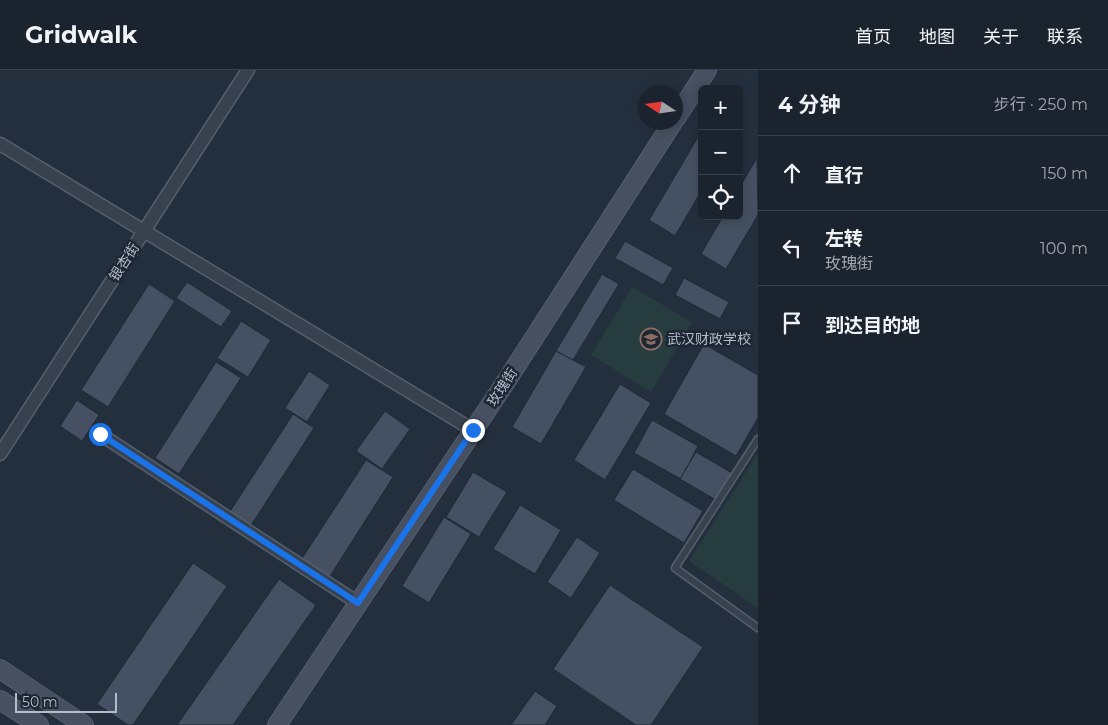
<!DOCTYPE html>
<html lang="zh">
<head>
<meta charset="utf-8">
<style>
	:root { --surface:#1b232e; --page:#282f3a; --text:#f1f3f6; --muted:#a0a4aa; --line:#39404a }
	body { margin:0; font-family:Montserrat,"Noto Sans SC",sans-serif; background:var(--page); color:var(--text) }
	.controls { position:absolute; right:15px; top:15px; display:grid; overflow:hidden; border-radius:8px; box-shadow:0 2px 12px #0003 }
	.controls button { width:45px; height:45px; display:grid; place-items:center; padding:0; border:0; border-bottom:1px solid var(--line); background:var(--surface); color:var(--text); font:25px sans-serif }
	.compass { position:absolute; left:638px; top:15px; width:45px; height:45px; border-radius:50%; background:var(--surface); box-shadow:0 2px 12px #0003; rotate:282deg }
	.scale { position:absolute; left:15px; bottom:12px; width:102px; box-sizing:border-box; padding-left:5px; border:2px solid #b4bcc9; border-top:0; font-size:14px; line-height:18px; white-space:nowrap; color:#b4bcc9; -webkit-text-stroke:4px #1d2633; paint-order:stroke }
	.stop { position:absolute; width:15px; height:15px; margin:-11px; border:4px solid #1a73e8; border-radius:50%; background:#fff }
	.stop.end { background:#1a73e8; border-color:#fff; box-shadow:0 1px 5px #0008 }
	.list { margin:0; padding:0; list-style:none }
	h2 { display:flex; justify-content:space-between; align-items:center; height:65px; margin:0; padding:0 20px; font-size:21px }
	h2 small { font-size:16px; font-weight:400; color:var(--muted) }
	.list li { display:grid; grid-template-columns:32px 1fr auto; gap:15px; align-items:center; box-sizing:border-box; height:75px; padding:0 20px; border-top:1px solid var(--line) }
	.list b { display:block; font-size:19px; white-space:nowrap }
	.list p { margin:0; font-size:16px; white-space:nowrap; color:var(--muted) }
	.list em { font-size:16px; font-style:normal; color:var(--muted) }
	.icon { flex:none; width:28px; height:28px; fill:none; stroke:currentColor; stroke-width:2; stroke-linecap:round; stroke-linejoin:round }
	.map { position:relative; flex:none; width:758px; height:655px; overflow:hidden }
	header { display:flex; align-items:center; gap:30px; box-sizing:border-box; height:70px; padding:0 25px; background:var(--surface); border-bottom:1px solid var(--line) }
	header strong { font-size:24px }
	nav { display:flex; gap:28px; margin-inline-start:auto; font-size:18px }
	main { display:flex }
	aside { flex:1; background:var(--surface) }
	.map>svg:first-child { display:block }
	.green { fill:#263c3f }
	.building { fill:#455162; stroke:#1f2835 }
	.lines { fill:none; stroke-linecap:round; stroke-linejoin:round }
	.lane-casing { stroke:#565f6c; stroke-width:9 }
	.street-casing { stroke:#565f6c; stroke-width:15 }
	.secondary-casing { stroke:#565f6c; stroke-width:20 }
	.lane { stroke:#38414e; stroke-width:6 }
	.street { stroke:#38414e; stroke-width:12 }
	.secondary { stroke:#465061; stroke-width:18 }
	.route { stroke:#1a73e8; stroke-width:6 }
	.labels { text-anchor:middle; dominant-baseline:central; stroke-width:5; stroke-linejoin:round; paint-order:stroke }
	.street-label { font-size:14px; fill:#b4bcc9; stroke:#1d2633 }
	.poi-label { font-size:14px; fill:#b4bcc9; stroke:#1d2633; text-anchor:start }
</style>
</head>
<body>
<header>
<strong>Gridwalk</strong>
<nav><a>首页</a><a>地图</a><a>关于</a><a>联系</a></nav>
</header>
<main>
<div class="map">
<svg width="758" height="655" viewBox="0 0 758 655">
	<rect width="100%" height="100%" fill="#242f3e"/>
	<g class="green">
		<polygon points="632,217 692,252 651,322 591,285"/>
		<polygon points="758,383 758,538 689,491"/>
	</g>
	<g class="building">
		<polygon points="701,62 702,120 675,166 649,150"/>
		<polygon points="757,88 758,145 726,199 701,184 723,146 739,146 739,118"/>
		<polygon points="625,171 673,198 663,215 615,188"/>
		<polygon points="602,204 619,214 573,290 556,281"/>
		<polygon points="684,208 729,232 720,249 675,225"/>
		<polygon points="187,212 232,241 221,257 176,228"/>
		<polygon points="149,214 175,231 108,337 81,320"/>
		<polygon points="241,251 271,270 248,307 217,288"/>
		<polygon points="704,274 758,305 758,348 736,386 664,344"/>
		<polygon points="556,281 586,297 541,374 512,357"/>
		<polygon points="216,292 241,308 179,404 155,388"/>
		<polygon points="309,301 330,315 307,352 285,338"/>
		<polygon points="620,314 651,333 605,410 574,390"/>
		<polygon points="77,330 99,345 82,371 60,356"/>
		<polygon points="385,341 410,359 382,399 356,381"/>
		<polygon points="293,344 314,358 248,460 227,446"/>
		<polygon points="652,350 698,376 681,409 634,383"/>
		<polygon points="696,382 732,403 716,430 680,409"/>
		<polygon points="366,390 393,407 327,511 299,493"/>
		<polygon points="633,399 703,441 684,473 614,430"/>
		<polygon points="473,402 507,422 479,467 446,447"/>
		<polygon points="520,435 561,460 535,504 493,479"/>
		<polygon points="444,447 471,464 429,533 402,516"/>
		<polygon points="577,467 600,483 571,528 547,512"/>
		<polygon points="193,493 227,516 133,655 128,655 97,634"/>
		<polygon points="279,509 316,535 233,655 177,655"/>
		<polygon points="610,515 703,577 651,655 636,655 553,599"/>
		<polygon points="535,621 557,636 545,655 511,655"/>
	</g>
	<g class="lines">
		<g class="lane-casing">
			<polyline id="lane" points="758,369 675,498 758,558"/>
		</g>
		<g class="street-casing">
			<g id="street">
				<polyline points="0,74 473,360"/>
				<polyline points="100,364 358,533"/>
				<polyline points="0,384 248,0"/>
			</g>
		</g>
		<g class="secondary-casing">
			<g id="secondary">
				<polyline points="676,48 707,0"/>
				<polyline points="0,599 84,655"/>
				<polyline points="0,630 39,655"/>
				<polyline points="277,655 507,310 673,52"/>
			</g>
		</g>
		<use href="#lane" class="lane"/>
		<use href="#street" class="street"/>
		<use href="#secondary" class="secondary"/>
	</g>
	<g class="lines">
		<polyline class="route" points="100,364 358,533 473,360"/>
	</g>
	<defs>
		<g id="university-ring" transform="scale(1.125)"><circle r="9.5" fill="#1d2633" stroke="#8d6e63" stroke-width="1.5"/><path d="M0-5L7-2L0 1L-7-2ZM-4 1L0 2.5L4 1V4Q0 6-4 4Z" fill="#8d6e63"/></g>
	</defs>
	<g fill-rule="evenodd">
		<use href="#university-ring" x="651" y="269"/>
	</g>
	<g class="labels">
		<g class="street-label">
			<text transform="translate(124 192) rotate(-57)">银杏街</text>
			<text transform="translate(502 317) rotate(-57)">玫瑰街</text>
		</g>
		<g class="poi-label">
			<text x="667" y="269">武汉财政学校</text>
		</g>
	</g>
</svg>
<div class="controls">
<button>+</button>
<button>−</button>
<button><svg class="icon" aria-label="locate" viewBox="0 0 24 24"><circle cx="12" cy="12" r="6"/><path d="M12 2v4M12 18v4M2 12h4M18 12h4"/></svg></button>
</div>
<svg class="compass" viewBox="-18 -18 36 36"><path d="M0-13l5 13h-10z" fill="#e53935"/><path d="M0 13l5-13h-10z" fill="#a0a4aa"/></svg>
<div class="scale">50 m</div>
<div class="stop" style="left:100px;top:364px"></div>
<div class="stop end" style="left:473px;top:360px"></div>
</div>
<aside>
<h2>4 分钟<small>步行 · 250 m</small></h2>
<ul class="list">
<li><svg class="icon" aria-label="ahead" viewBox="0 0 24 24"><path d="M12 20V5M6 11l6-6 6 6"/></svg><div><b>直行</b></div><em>150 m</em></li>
<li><svg class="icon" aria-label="left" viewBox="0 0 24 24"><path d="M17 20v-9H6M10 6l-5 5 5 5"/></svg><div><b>左转</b><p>玫瑰街</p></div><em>100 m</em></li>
<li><svg class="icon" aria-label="arrive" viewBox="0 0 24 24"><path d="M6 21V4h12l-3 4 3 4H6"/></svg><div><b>到达目的地</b></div></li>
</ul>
</aside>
</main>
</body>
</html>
